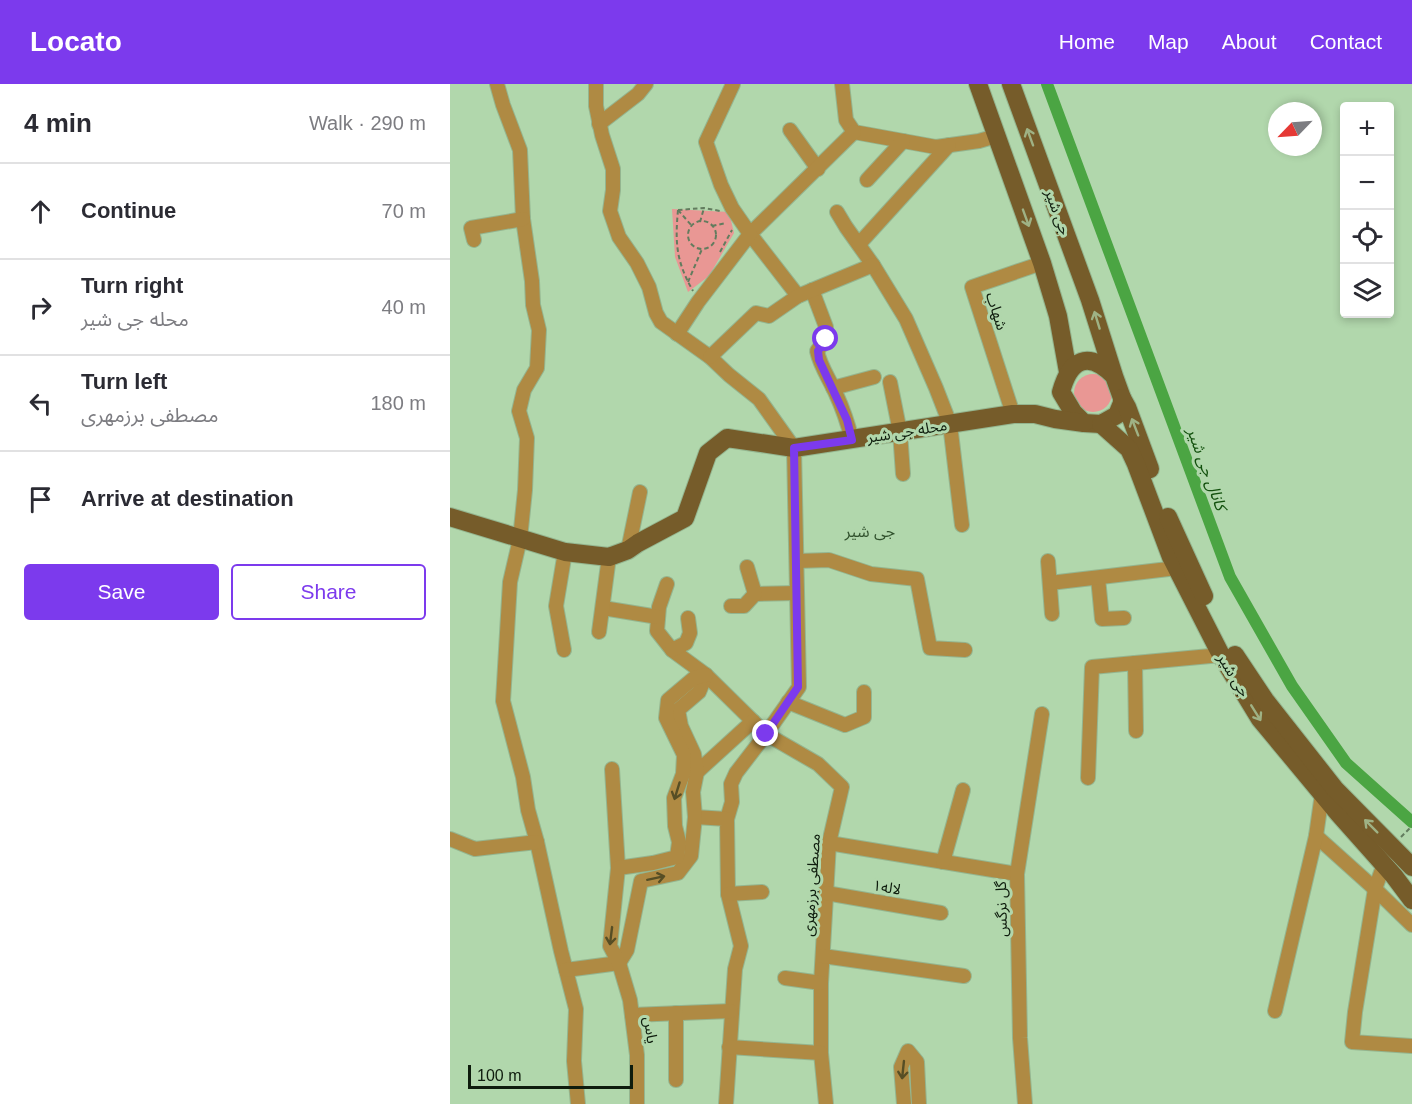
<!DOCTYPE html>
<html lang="en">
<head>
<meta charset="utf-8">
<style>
	:root { --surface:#fff; --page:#f7f7f7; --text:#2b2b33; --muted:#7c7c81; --line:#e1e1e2; --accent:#7c3aed }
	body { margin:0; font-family:Helvetica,"Noto Sans Arabic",sans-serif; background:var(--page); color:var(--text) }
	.controls { position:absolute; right:18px; top:18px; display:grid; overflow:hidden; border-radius:6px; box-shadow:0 3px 9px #0003 }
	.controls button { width:54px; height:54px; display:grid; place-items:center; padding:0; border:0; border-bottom:2px solid var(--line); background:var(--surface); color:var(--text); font:30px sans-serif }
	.compass { position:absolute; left:818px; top:18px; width:54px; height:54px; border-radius:50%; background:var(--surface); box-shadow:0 3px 9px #0003; rotate:245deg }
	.scale { position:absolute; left:18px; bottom:15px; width:165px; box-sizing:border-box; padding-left:6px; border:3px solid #0e1c0d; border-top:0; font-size:16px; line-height:21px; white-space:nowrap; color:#0e1c0d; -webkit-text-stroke:4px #b1d7ac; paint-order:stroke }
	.stop { position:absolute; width:18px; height:18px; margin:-14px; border:4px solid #7c3aed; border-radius:50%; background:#fff }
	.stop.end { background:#7c3aed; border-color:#fff; box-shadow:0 2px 6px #0008 }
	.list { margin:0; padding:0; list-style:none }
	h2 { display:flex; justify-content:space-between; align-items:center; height:78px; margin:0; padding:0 24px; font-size:26px }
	h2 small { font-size:20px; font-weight:400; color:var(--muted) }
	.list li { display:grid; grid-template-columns:39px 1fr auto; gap:18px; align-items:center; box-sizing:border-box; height:96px; padding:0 24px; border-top:2px solid var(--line) }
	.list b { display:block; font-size:22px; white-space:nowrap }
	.list p { margin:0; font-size:20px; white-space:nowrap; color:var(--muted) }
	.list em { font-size:20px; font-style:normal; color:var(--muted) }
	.actions { display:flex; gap:12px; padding:18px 24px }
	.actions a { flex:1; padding:14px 0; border:2px solid var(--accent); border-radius:6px; text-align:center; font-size:21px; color:var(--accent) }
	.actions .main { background:var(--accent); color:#fff }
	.icon { flex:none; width:33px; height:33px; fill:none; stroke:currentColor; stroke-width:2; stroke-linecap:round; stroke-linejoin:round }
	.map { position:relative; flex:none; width:962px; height:1020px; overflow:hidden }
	header { display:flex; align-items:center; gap:36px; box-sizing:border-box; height:84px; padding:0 30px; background:var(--accent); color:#fff }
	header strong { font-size:28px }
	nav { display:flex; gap:33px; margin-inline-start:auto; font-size:21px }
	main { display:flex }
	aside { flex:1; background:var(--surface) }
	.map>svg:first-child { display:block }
	.green { fill:#e99794 }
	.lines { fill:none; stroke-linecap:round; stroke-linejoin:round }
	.canal { stroke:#4ba543; stroke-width:12 }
	.minor-casing { stroke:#94b58f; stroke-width:16 }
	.major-casing { stroke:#94b58f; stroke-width:20 }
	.path { stroke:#627c5e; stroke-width:2; stroke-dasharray:4.5 3; stroke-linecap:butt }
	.minor { stroke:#af8a43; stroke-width:14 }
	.major { stroke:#765c2a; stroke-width:18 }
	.oneway { stroke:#9fb285 }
	.oneway2 { stroke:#564e25 }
	.route { stroke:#7c3aed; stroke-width:8 }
	.labels { text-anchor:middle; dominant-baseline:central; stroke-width:6; stroke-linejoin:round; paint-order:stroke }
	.street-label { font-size:15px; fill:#0e1c0d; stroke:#b1d7ac }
	.water-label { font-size:16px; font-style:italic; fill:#12500d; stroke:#b1d7ac }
	.neighbourhood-label { font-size:16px; fill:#31512d; stroke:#b1d7ac }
</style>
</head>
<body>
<header>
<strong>Locato</strong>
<nav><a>Home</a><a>Map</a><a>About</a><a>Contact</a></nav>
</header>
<main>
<aside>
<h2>4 min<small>Walk · 290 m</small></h2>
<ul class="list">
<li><svg class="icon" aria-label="ahead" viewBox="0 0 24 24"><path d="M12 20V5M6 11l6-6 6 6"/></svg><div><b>Continue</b></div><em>70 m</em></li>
<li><svg class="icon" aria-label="right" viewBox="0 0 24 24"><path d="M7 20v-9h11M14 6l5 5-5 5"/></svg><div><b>Turn right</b><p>محله جی شیر</p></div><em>40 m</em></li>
<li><svg class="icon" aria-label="left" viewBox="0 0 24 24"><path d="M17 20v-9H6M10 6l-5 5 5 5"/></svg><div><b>Turn left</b><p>مصطفی برزمهری</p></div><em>180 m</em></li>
<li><svg class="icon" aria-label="arrive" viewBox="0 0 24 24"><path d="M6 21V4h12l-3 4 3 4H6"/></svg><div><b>Arrive at destination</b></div></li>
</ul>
<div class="actions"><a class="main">Save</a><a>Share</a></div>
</aside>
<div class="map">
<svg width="962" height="1020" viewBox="0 0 962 1020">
	<rect width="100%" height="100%" fill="#b1d7ac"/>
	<g class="green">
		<polygon points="222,125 279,128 284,149 259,192 238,208 225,173"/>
		<circle cx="643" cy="309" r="19"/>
	</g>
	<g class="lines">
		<polyline class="canal" points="597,0 780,493 842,602 896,679 962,738"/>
		<g class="minor-casing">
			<g id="minor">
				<polyline points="47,0 53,21 70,66 73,135 82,197 83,221 89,246 87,284 74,306 69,327 77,354 75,406 70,455 60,498 53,617 73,693 78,726 87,758 111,867 126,925 124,977 128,1020"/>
				<polyline points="146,0 146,22 152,51 163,85 163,106 160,127 169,153 187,179 199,203 206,229 211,238 260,273 279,291 309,315 344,364 349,603 316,650 368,680 392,703 379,759 371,899 371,969 376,1020"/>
				<polyline points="392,0 396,36 404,48 486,63 529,57 546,52"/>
				<polyline points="149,40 188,10 196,0"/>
				<polyline points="340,46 368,85"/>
				<polyline points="417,96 453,57"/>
				<polyline points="387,128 396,143 423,181 456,235 486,304 500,340 512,441"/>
				<polyline points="24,156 21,144 73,135"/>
				<polyline points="409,160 499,61"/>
				<path d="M 362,206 L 376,243 L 376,255 L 367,267 C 370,282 380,296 386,310 C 393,325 398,340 402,356"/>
				<polyline points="348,212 300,150 404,48"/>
				<polyline points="227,250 248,218 300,150 282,124 271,101 256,58 283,0"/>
				<polyline points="260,273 306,229 319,232 348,212 423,181"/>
				<polyline points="440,298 450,348 453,390"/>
				<polyline points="383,304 424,293"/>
				<polyline points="563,330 522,203 592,179"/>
				<polyline points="178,466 190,408"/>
				<polyline points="347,477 379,476 421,490 467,495 480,564 515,566"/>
				<polyline points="598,477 602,530"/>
				<polyline points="648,494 652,535 674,534"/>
				<polyline points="600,499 727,484"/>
				<polyline points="217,500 209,523 207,547 222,566 256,591 316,650 286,689 281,700 282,718 277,735"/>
				<polyline points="305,510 347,509"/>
				<polyline points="281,522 294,522 305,510 297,483"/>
				<polyline points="153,524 208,533"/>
				<polyline points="149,548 159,473"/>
				<polyline points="114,566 106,522 115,468"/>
				<polyline points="222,566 236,559 240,549 238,534"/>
				<polyline points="685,579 686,647"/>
				<polyline points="338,618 395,641 414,633 414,608"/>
				<polyline points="162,685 168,784"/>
				<polyline points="247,688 303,637"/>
				<polyline points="638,694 642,583 771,571"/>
				<polyline points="245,733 277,735 278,810 291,862 285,885 276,1020"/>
				<polyline points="866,752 925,805 962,841"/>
				<polyline points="0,755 25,765 87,758"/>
				<polyline points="379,759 567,790"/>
				<polyline points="493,778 513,706"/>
				<polyline points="934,780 925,805 905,928 902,958 962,962"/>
				<polyline points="376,809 491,829"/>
				<polyline points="278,810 312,808"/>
				<polyline points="373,872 514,892"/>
				<polyline points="169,879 177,866 191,797 228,789 241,772 245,733 243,708 247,688 244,670 231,642 228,626 249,608 256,591"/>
				<polyline points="116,886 169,879"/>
				<polyline points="335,894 371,899"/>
				<polyline points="825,927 866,752 872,710"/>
				<polyline points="182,931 281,927"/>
				<polyline points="279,963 371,969"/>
				<polyline points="226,996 226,929"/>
				<polyline points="187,1020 187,971 180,916 169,879 160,862 168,784 203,779 227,773 229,758 225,742 224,714 233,690 234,671 216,634 218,616 244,594 256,591"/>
				<polyline points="454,1020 451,983 458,967 467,978 469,1020"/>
				<polyline points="575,1020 570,954 567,790 592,630"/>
			</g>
		</g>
		<g class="major-casing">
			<g id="major">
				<polyline points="528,0 592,179 608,232 618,288"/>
				<path d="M 561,0 L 640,216 L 664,292 L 672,314 L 672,319 L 667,331 L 651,340 L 634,339 L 623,328 L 611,308 C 620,275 638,266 664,292"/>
				<polyline points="672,314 677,323 700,385"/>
				<polyline points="651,340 679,365 686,380 721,473 771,571 810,635 888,729 944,792 962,816"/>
				<polyline points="0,433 115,468 159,473 178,466 188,459 235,434 258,369 277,354 344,364 563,330 585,330 605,335 634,339"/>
				<polyline points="718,433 754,512"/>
				<polyline points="785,571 815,616 885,705 962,783"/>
			</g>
		</g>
		<g class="path">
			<polyline points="228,126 254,124 270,127"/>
			<path d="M 228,126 C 225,159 226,177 243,207"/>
			<polyline points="228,126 242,142"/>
			<circle cx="252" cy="151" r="14"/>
			<polyline points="250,138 254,124"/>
			<polyline points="262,142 276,139"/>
			<polyline points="270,168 282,146"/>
			<polyline points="238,198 252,165"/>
			<polyline points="951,753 962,742"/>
		</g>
		<use href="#minor" class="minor"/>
		<use href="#major" class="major"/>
	</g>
	<defs><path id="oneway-shaft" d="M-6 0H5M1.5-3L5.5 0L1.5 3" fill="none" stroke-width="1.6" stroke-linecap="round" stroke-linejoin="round" transform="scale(1.5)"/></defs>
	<g class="oneway">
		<use href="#oneway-shaft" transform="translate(580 53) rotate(-110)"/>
		<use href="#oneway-shaft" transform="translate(576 134) rotate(70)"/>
		<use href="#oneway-shaft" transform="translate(647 236) rotate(-107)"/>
		<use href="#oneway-shaft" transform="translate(685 343) rotate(-111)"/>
		<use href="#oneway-shaft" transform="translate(806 629) rotate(58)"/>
		<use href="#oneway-shaft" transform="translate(921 742) rotate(-135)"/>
	</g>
	<g class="oneway2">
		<use href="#oneway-shaft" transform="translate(227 707) rotate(107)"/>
		<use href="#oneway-shaft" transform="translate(206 794) rotate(-12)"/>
		<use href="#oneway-shaft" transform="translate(161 852) rotate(97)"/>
		<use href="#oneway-shaft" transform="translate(453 986) rotate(96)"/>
	</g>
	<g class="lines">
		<polyline class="route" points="316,650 348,603 344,364 402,356 397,336 369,276 368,267 376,255"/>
	</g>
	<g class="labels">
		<g class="street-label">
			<text transform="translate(608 128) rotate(70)">جی شیر</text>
			<text transform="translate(547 227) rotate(72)">شهاب</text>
			<text transform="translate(457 347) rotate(-9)">محله جی شیر</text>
			<text transform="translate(784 591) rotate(59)">جی شیر</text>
			<text transform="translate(361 801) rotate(-86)">مصطفی برزمهری</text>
			<text transform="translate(437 803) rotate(10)">لاله۱</text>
			<text transform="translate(551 825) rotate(-91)">گل نرگس</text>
			<text transform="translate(201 946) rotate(82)">یاس</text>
		</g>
		<g class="water-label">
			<text transform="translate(757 385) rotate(70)">کانال جی شیر</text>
		</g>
		<g class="neighbourhood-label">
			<text x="420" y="447">جی شیر</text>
		</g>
	</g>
</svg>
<div class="controls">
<button>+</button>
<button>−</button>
<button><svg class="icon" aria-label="locate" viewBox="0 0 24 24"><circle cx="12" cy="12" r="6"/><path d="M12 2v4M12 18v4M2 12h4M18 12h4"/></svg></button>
<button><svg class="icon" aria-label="layers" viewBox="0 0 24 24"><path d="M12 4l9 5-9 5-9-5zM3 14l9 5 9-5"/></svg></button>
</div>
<svg class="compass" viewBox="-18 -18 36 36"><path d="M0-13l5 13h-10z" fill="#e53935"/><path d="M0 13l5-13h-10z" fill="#7c7c81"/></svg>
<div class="scale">100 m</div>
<div class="stop" style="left:376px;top:255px"></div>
<div class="stop end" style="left:316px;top:650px"></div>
</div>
</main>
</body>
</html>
